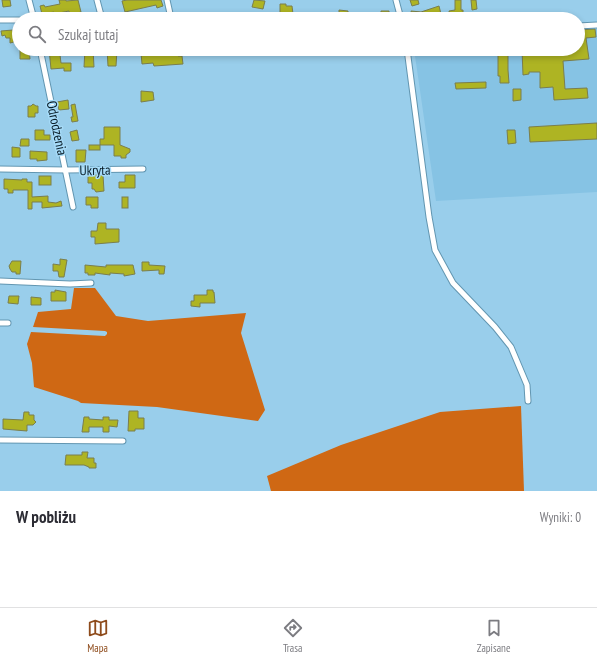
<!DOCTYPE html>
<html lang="pl">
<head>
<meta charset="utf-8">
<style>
	:root { --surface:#fff; --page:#f2f2f3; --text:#2b2b33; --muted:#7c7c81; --line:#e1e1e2; --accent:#8e4b1b }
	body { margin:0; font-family:"PT Sans Narrow",sans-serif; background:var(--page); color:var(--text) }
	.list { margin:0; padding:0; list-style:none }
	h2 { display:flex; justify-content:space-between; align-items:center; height:52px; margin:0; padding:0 16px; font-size:17px }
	h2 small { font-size:13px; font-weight:400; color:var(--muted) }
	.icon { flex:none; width:22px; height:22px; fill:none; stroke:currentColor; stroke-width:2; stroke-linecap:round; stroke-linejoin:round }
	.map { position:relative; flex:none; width:597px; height:491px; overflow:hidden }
	.search { position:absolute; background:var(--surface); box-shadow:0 2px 6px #0003; left:12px; right:12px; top:12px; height:44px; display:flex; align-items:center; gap:10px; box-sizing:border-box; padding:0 14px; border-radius:22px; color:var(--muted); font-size:15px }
	.sheet { height:116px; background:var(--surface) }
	nav { display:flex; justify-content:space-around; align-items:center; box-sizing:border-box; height:56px; border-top:1px solid var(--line); background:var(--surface); font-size:11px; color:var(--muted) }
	nav a { display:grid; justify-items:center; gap:2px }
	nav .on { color:var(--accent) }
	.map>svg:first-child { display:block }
	.built { fill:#86c3e4 }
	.forest { fill:#cf6814 }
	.building { fill:#aeb423; stroke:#7a7e4e }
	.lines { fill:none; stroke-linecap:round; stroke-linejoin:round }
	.minor-casing { stroke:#6296b1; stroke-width:7 }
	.minor { stroke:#fff; stroke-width:5 }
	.labels { text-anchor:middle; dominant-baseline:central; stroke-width:3; stroke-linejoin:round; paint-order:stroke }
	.street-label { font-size:14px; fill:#0a1f2a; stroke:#a6dbf8 }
</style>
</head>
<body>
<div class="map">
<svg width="597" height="491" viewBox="0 0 597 491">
	<rect width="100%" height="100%" fill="#99ceeb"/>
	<polygon class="built" points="597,29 597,192 436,201 414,49 578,49 578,30"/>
	<g class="forest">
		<polygon points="74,288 95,288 116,316 148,321 246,313 241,333 265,410 258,421 157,407 81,403 78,401 34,387 32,363 27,344 31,332 105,336 107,334 107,332 105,331 33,327 38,312 71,309"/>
		<polygon points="521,406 524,491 271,491 267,476 341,445 440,412"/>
	</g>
	<g class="building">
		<polygon points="2,0 10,0 11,6 3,7"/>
		<polygon points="59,0 66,0 66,1 78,0 81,12 69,15 69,11 54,14 54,12 42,14 40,6 44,5 45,7 60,4"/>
		<polygon points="127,0 161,0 163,6 157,8 156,5 125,12 122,1"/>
		<polygon points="254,0 265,1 263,9 252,7"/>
		<polygon points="410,0 418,0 419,4 412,6"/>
		<polygon points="455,0 461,0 461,10 463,10 463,17 450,18 449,11 455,10"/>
		<polygon points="471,0 476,0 477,9 472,10"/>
		<polygon points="280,4 286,4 286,6 292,6 293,14 286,15 286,19 280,19"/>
		<polygon points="439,6 441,14 439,15 439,16 433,18 433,16 430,17 421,19 413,19 411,11 421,12"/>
		<polygon points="339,10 348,11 348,19 299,19 299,14 324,13 331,14 331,13 339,13"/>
		<polygon points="381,11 389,11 389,19 378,19 377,14 381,14"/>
		<polygon points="595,29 596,37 586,38 589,59 563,61 565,89 587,88 588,98 554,100 553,87 540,88 540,72 529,72 529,74 523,75 522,50 528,50 528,53 533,53 551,52 551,49 558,49 559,51 576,50 578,49 578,47 580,47 580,38 578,38 578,30"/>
		<polygon points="13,30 14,42 10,43 10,38 6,38 5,35 2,36 1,31"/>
		<polygon points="20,49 29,49 30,59 20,59"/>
		<polygon points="49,49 67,49 68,54 60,55 61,63 71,63 71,71 64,71 64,68 51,69"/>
		<polygon points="85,49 93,49 94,67 84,67"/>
		<polygon points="107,49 117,50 116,66 108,66"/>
		<polygon points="134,49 150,49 150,51 177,49 178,56 182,56 183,64 154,66 153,63 142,64 141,53 134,53"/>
		<polygon points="498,49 508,49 508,70 509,83 500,83 500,76 498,76"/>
		<polygon points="486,82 486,88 456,89 455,83"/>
		<polygon points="513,89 521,89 521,100 513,101"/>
		<polygon points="141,91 153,92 154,100 141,102"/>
		<polygon points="68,100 69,109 59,110 57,102"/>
		<polygon points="33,104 36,106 38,106 38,113 35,113 35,117 28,117 28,106 31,106"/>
		<polygon points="75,104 78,121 72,122 71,117 73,117 71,105"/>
		<polygon points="597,123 597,139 530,142 529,127"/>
		<polygon points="104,127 120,127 120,145 130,149 130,152 126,155 126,158 121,158 121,156 114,156 114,145 100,145 100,139 104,139"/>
		<polygon points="35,130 44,130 44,135 50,135 50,140 35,140"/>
		<polygon points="77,130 79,140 72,141 70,132"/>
		<polygon points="507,130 515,130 516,143 508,144"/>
		<polygon points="21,139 29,139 29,146 20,146"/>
		<rect x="89" y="145" width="11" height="5"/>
		<polygon points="12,147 20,148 20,157 12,157"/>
		<polygon points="76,150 86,150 85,162 76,162"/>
		<polygon points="30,151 47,152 47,160 37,161 37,159 30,159"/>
		<polygon points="88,175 103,175 104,191 96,192 94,189 92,189 92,183 88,183"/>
		<polygon points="125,175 135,175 135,188 119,188 119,182 125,182"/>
		<rect x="39" y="176" width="12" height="9"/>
		<polygon points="4,179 22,180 22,179 27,179 27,182 32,182 32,197 48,196 48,202 56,203 61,201 62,206 42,208 42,202 32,202 32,209 28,209 28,190 13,190 13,193 8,193 8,189 4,189"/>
		<polygon points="86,197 98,197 98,208 91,208 91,205 86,205"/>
		<rect x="122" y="197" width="6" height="11"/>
		<polygon points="98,223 106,223 106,229 119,229 119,242 95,244 95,237 91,237 91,231 97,231"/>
		<polygon points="60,259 67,260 64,277 59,277 58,271 53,271 53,264 60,265"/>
		<polygon points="12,261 21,261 20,274 16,274 16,272 12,272 10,269 9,266"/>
		<polygon points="142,262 149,262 149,265 165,266 164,274 159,274 159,270 142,271"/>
		<polygon points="85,265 106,267 106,265 133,265 135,274 124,276 124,274 110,273 110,275 95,273 95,275 88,275 88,273 85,273"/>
		<polygon points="55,290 66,292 66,301 51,301 51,292 55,292"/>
		<polygon points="207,290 213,290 213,292 214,292 215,303 200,303 200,307 191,306 191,301 194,301 194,295 207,295"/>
		<polygon points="9,296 19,296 18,304 8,303"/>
		<polygon points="31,297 41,298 41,305 31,305"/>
		<polygon points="129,411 138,411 138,418 144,418 144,429 135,429 135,431 128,431"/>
		<polygon points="24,412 29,412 29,415 34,415 34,420 36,422 33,425 27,425 27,431 3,429 3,419 23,420"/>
		<polygon points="84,417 89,417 89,419 103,420 103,417 109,417 109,420 118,420 117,427 109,426 109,432 103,432 103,427 89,427 89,432 82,432"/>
		<polygon points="82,452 88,452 87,458 94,458 94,463 96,463 96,468 89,468 89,467 84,465 65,465 66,455 82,455"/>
	</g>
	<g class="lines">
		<g class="minor-casing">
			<g id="minor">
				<polyline points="29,0 34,19"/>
				<polyline points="97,0 102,19"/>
				<polyline points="167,0 171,18"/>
				<polyline points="396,0 401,19"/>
				<polyline points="116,19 233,16 251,19"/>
				<polyline points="0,20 19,20"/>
				<polyline points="578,26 597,25"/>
				<polyline points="40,49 73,207"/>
				<polyline points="407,49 429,217 435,250 453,283 495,327 511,347 527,385 528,401"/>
				<polyline points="0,169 66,170 143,169"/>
				<polyline points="0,281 70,284 91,283"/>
				<polyline points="0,323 8,323"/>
				<polyline points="0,440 123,441"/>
			</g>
		</g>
		<use href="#minor" class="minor"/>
	</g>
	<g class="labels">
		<g class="street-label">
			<text transform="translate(57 128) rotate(78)">Odrodzenia</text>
			<text transform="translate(95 170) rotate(-1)">Ukryta</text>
		</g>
	</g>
</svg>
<div class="search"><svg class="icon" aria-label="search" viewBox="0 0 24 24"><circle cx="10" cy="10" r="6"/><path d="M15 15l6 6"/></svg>Szukaj tutaj</div>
</div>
<section class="sheet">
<h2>W pobliżu<small>Wyniki: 0</small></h2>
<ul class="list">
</ul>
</section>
<nav>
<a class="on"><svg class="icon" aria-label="map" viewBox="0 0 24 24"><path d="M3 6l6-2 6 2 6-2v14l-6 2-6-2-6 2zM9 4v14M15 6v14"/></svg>Mapa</a>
<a><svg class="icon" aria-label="directions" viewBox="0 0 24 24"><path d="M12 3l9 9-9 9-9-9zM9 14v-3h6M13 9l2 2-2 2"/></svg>Trasa</a>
<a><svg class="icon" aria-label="saved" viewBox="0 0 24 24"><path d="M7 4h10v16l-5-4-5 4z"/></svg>Zapisane</a>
</nav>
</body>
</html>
